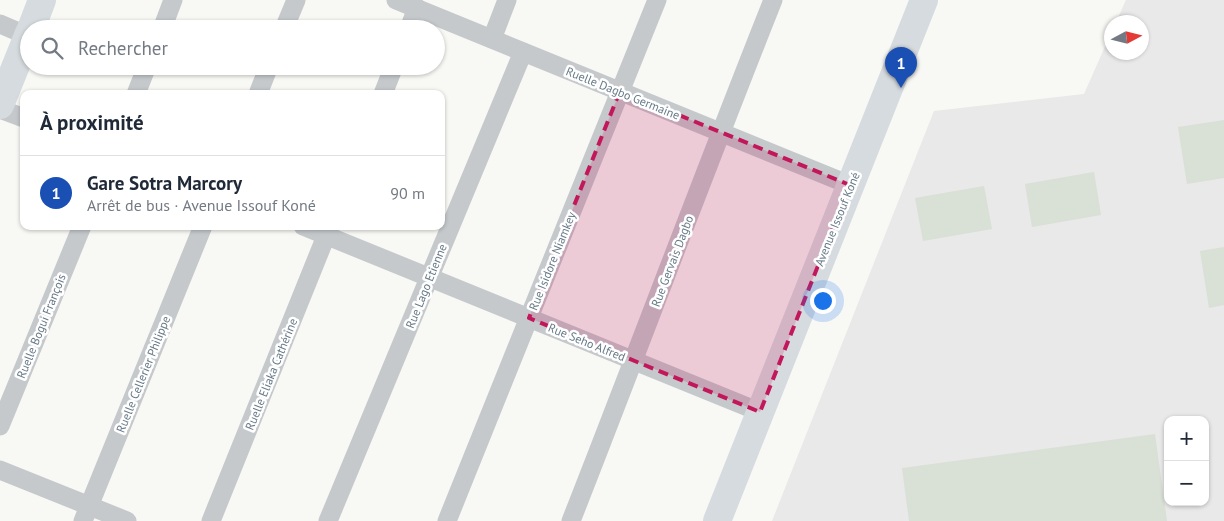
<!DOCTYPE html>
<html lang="fr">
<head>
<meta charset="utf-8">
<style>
	:root { --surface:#fff; --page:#f6f6f7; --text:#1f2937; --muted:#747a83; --line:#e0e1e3; --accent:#2563eb }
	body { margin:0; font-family:"PT Sans",sans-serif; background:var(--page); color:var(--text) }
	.controls { position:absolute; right:15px; bottom:15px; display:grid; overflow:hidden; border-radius:10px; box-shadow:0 1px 4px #0004 }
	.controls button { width:45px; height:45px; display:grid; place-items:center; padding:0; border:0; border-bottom:1px solid var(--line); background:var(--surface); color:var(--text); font:25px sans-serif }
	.compass { position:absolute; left:1104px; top:15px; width:45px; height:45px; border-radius:50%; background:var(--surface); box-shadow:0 1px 4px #0004; rotate:83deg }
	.you { position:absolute; left:822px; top:300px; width:18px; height:18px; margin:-12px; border:4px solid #fff; border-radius:50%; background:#1a73e8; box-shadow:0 0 0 8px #1a73e833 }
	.badge { display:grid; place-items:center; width:32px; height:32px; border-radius:50%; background:var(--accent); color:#fff; font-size:16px; font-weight:700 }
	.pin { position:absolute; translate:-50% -41px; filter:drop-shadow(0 1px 2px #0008) }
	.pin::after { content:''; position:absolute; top:26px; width:18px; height:15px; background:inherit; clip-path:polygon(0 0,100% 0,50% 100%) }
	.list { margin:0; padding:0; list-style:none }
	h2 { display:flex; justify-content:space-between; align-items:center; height:65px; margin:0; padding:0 20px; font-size:21px }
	h2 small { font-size:16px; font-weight:400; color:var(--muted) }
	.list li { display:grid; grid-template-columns:32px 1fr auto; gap:15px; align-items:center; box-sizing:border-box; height:75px; padding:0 20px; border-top:1px solid var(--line) }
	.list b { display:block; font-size:19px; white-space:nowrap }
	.list p { margin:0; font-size:16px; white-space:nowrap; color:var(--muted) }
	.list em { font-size:16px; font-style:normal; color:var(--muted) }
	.icon { flex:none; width:28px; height:28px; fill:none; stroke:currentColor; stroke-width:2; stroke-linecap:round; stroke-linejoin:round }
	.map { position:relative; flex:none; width:1224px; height:521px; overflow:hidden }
	.search { position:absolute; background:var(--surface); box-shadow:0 1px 4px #0004; left:20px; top:20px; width:425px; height:55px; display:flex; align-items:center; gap:12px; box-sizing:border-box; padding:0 18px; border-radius:28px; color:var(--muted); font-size:19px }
	.panel { position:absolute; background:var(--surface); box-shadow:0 1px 4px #0004; left:20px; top:90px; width:425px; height:140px; border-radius:10px }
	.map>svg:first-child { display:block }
	.built { fill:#e8e9e8; fill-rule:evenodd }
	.green { fill:#d9e0d6 }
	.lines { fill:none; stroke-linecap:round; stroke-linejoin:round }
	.street { stroke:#c5c9cc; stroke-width:19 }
	.secondary { stroke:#d6dbdf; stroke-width:28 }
	.marked { fill:#c2185b; fill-opacity:0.2; stroke:#c2185b; stroke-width:4; stroke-dasharray:10 6; stroke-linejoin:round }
	.labels { text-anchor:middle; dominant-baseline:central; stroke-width:5; stroke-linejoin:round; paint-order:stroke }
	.street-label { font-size:12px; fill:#667987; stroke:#fff }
</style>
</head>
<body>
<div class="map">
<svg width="1224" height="521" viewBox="0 0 1224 521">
	<rect width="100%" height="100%" fill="#f8f8f5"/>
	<path class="built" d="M 1126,0 L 1224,0 L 1224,521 L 772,521 L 934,111 L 1084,94 L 1111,33 L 1112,52 L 1142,52 L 1142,22 L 1116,22 ZM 1168,420 L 1205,420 L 1205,502 L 1168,502 Z"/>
	<g class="green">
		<polygon points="1224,120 1224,178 1187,184 1178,127"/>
		<polygon points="1094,172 1101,215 1032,227 1025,184"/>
		<polygon points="984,186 992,229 923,241 915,198"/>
		<polygon points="1224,247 1224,305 1209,308 1200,251"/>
		<polygon points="1155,434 1167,521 909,521 902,468"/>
	</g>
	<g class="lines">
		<g class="street">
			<polyline points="396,0 850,185"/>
			<polyline points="0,24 28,36"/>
			<polyline points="162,29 173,0"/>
			<polyline points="284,29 296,0"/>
			<polyline points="409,29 417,8"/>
			<polyline points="492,39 507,0"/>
			<polyline points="136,94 147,66"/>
			<polyline points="258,94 269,66"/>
			<polyline points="383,94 394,66"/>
			<polyline points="0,109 24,118"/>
			<polyline points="303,226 760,412"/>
			<polyline points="0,426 82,226"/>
			<polyline points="0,470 127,521"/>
			<polyline points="83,521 203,226"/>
			<polyline points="211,521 330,226"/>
			<polyline points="328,521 523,52"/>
			<polyline points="447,521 657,0"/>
			<path d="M 571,521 C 639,348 704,173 773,0"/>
		</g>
		<g class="secondary">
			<polyline points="31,29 42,0"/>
			<polyline points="0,105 29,33"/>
			<polyline points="717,521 924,0"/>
		</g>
	</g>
	<path class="marked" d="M 620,91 L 850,185 L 760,412 L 529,318 Z"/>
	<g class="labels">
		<g class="street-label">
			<text transform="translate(623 93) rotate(22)">Ruelle Dagbo Germaine</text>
			<text transform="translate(837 219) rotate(-68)">Avenue Issouf Koné</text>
			<text transform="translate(552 261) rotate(-68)">Rue Isidore Niamkey</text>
			<text transform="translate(672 261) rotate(-69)">Rue Gervais Dagbo</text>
			<text transform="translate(426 286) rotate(-68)">Rue Lago Etienne</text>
			<text transform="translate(41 326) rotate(-68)">Ruelle Bogui François</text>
			<text transform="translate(587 342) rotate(22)">Rue Seho Alfred</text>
			<text transform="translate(143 374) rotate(-68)">Ruelle Cellerier Philippe</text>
			<text transform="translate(271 374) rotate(-68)">Ruelle Eliaka Cathérine</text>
		</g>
	</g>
</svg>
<div class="controls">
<button>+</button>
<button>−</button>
</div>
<svg class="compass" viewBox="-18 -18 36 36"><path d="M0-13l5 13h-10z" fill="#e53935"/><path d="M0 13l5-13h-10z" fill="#747a83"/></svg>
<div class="you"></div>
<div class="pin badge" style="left:901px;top:88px;background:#1a4fb4">1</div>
<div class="search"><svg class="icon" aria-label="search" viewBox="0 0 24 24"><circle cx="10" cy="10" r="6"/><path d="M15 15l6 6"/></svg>Rechercher</div>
<section class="panel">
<h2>À proximité<small></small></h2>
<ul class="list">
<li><span class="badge" style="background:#1a4fb4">1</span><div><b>Gare Sotra Marcory</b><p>Arrêt de bus · Avenue Issouf Koné</p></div><em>90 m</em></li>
</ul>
</section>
</div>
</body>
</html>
